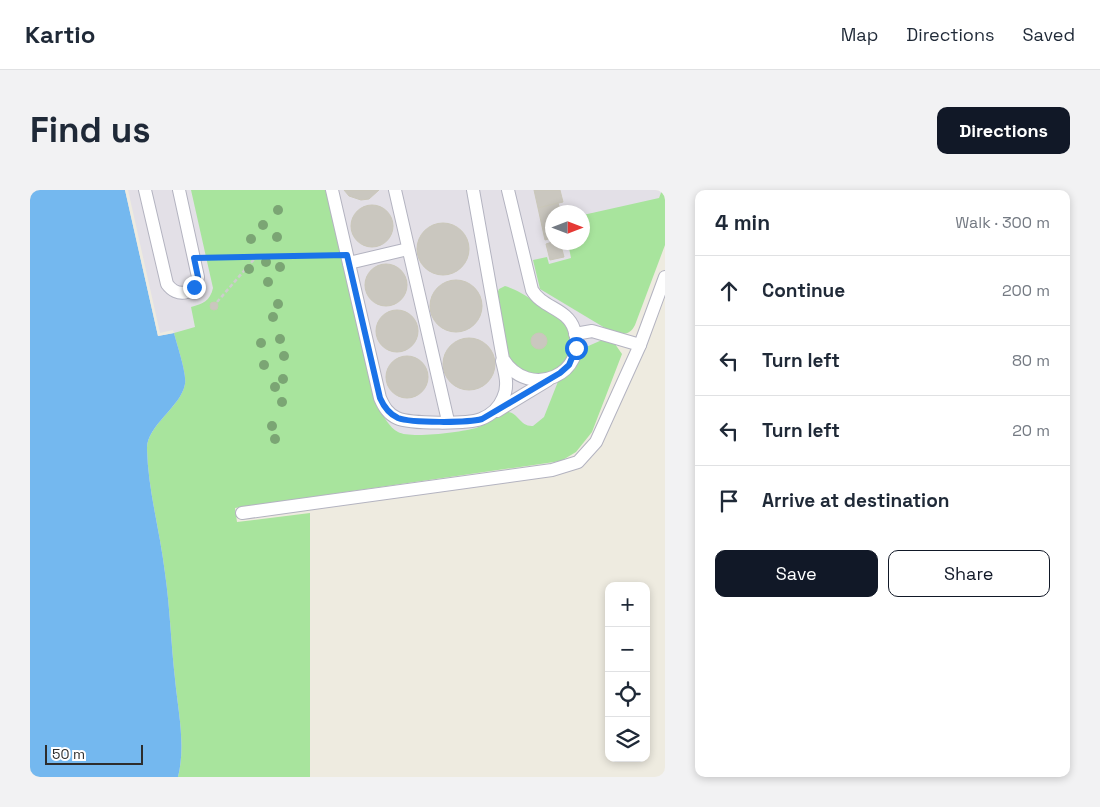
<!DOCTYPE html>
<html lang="en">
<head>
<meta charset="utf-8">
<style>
	:root { --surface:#fff; --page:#f2f2f3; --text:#1f2937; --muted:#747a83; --line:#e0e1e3; --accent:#111827 }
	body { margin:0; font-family:"Space Grotesk",sans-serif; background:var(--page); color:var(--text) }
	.controls { position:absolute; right:15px; bottom:15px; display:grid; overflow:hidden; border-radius:10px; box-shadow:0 2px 8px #0003 }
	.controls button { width:45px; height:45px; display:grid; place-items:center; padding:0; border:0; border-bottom:1px solid var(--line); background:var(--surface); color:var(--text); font:25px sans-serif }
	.compass { position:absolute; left:515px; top:15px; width:45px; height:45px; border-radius:50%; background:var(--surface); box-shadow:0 2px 8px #0003; rotate:90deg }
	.scale { position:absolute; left:15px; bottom:12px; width:98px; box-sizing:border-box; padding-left:5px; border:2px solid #2d2d2d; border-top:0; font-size:14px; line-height:18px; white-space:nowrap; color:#2d2d2d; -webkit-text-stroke:4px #fff; paint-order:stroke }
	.stop { position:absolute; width:15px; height:15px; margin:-11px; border:4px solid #1a73e8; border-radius:50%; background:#fff }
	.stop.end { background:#1a73e8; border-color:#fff; box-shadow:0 1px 5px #0008 }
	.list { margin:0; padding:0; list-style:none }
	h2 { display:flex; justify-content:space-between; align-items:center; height:65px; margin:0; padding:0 20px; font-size:21px }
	h2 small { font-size:16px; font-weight:400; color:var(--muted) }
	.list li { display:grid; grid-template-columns:32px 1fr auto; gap:15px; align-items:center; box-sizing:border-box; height:70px; padding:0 20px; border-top:1px solid var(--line) }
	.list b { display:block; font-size:19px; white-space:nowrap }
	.list em { font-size:16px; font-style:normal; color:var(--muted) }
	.actions { display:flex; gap:10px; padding:15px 20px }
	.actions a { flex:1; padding:11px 0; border:1px solid var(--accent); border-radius:10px; text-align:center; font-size:18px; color:var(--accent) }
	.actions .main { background:var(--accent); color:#fff }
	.icon { flex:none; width:28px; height:28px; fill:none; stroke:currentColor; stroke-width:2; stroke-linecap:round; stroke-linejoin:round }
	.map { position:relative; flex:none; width:635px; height:587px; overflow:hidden; border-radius:10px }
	header { display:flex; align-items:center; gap:30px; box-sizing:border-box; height:70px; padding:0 25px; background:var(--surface); border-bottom:1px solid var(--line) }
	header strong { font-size:24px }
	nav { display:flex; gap:28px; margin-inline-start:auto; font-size:18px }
	.intro { display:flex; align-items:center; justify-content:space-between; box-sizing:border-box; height:120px; padding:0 30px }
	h1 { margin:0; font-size:35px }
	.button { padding:12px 22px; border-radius:10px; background:var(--accent); color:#fff; font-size:18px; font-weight:700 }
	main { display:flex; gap:30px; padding:0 30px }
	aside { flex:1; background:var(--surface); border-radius:10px; box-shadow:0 2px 8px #0003 }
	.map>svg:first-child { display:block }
	.industrial { fill:#e3e0e7; fill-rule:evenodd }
	.green { fill:#a8e49d }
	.water { fill:#74b8ef }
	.pier { fill:#eeebe0 }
	.building { fill:#cac7bf; stroke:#cac7b9 }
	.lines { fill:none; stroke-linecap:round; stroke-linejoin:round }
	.minor-casing { stroke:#b3b3c0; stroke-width:14 }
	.path { stroke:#cdcdcd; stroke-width:2.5; stroke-dasharray:4 2.5; stroke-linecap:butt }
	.minor { stroke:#fff; stroke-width:12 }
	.tree { fill:#7ba574 }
	.route { stroke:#1a73e8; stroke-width:6 }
</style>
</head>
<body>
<header>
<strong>Kartio</strong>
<nav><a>Map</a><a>Directions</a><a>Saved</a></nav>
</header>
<div class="intro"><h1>Find us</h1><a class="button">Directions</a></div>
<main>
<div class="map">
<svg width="635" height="587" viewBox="0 0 635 587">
	<rect width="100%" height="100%" fill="#eeebe0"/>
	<path class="industrial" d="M 95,0 L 632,0 L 543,241 L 189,257 L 146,212 L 128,146 ZM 522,22 L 552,22 L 552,52 L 522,52 Z"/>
	<g class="green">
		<path d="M 161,0 L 299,0 L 349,218 C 354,227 359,237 368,242 C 380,249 432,242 446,238 C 456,235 467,223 477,222 C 488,222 490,237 503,236 L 514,227 L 529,189 L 548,171 L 556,157 L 572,150 L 585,154 L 592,164 L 562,242 L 546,262 L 531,271 L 205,318 L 207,332 L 280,323 L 280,587 L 148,587 C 156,555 148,521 145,489 C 141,453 140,418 135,383 C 130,341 118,300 117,259 C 116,236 151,217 155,194 C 157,184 147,155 144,143 L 165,137 L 161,117 C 173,114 180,111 183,98 Z"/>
		<path d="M 632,0 L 635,0 L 635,55 L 605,135 C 599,147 591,144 580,141 L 510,99 L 503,70 L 517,67 L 519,74 L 541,68 L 538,53 L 552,52 L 553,25 L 629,8 Z"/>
		<path d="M 475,96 C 486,99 496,106 506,112 C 517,118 531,126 538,138 C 558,172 503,203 481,171 C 471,156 470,122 467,104 L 469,99 Z"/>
	</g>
	<path class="water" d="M 0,0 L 95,0 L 128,146 L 144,143 C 147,155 157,184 155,194 C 151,217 116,236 117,259 C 118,300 130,341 135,383 C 140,418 141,453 145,489 C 148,521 156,555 148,587 L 0,587 Z"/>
	<polygon class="pier" points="95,0 98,0 130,143 143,140 144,143 128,146"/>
	<g class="building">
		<polygon points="314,0 349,0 339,9 331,10 319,6"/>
		<polygon points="504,0 530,0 533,12 508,18"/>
		<polygon points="528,13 531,22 522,22 522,48 515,50 508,18"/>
		<circle cx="342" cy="36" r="21"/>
		<circle cx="413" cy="59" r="26"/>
		<polygon points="522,52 530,52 534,67 520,70 516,54"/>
		<circle cx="356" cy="95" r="21"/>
		<circle cx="426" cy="116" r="26"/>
		<circle cx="184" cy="116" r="4"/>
		<circle cx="367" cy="141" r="21"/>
		<circle cx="509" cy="151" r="8"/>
		<circle cx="439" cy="174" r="26"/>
		<circle cx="377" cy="187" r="21"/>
	</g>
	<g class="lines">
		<g class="minor-casing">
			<g id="minor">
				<path d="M 115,0 L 137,94 C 147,108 165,105 168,87 L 149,0"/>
				<path d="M 302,0 L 350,208 C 354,217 358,224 367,228 C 380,234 438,234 451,229 C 461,225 469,218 473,208 C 479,196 475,183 472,171"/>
				<polyline points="365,0 418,231"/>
				<path d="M 443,0 L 473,169 C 499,211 560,184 544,139 C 537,118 512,118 502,100 L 478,0"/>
				<polyline points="319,73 378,59"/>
				<polyline points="545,144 562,141 610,155"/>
				<polyline points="467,221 518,190"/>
				<polyline points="212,323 522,280 548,272 566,252 610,155 635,87"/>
			</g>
		</g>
		<g class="path">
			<polyline points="176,68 305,65"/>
			<polyline points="187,112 226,67"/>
		</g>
		<use href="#minor" class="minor"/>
	</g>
	<g class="tree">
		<circle cx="248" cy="20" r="5"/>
		<circle cx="233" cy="35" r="5"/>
		<circle cx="247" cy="47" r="5"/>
		<circle cx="221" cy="49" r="5"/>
		<circle cx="236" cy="72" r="5"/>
		<circle cx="250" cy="77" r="5"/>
		<circle cx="219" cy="79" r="5"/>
		<circle cx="238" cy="92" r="5"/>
		<circle cx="248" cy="114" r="5"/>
		<circle cx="243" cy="127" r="5"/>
		<circle cx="250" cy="149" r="5"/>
		<circle cx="231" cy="153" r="5"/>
		<circle cx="254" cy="166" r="5"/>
		<circle cx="234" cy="175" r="5"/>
		<circle cx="253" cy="189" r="5"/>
		<circle cx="245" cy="197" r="5"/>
		<circle cx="252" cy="212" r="5"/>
		<circle cx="242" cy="236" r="5"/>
		<circle cx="245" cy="249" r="5"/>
	</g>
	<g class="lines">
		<path class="route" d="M 164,97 L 168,87 L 164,68 L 317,65 L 350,208 C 354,217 359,224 368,228 C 381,233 438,233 452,229 L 530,183 L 539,175 L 546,158"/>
	</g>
</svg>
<div class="controls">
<button>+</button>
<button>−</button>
<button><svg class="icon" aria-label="locate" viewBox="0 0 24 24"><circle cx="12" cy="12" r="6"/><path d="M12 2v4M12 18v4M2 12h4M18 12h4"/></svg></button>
<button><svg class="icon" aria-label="layers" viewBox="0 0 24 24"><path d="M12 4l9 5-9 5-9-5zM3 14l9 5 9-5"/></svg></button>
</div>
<svg class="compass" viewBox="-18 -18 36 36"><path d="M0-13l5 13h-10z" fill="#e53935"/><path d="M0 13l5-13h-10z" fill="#747a83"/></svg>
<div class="scale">50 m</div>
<div class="stop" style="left:546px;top:158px"></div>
<div class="stop end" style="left:164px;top:97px"></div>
</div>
<aside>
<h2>4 min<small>Walk · 300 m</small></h2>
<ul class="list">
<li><svg class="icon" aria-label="ahead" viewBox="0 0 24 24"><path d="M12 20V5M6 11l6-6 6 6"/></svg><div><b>Continue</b></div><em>200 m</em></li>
<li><svg class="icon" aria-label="left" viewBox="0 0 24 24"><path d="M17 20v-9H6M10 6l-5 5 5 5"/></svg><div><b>Turn left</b></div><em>80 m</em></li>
<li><svg class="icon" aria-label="left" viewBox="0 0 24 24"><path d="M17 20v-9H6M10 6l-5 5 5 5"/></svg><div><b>Turn left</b></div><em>20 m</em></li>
<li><svg class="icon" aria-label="arrive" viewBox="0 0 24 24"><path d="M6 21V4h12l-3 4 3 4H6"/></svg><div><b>Arrive at destination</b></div></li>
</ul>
<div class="actions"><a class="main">Save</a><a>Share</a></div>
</aside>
</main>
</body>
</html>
